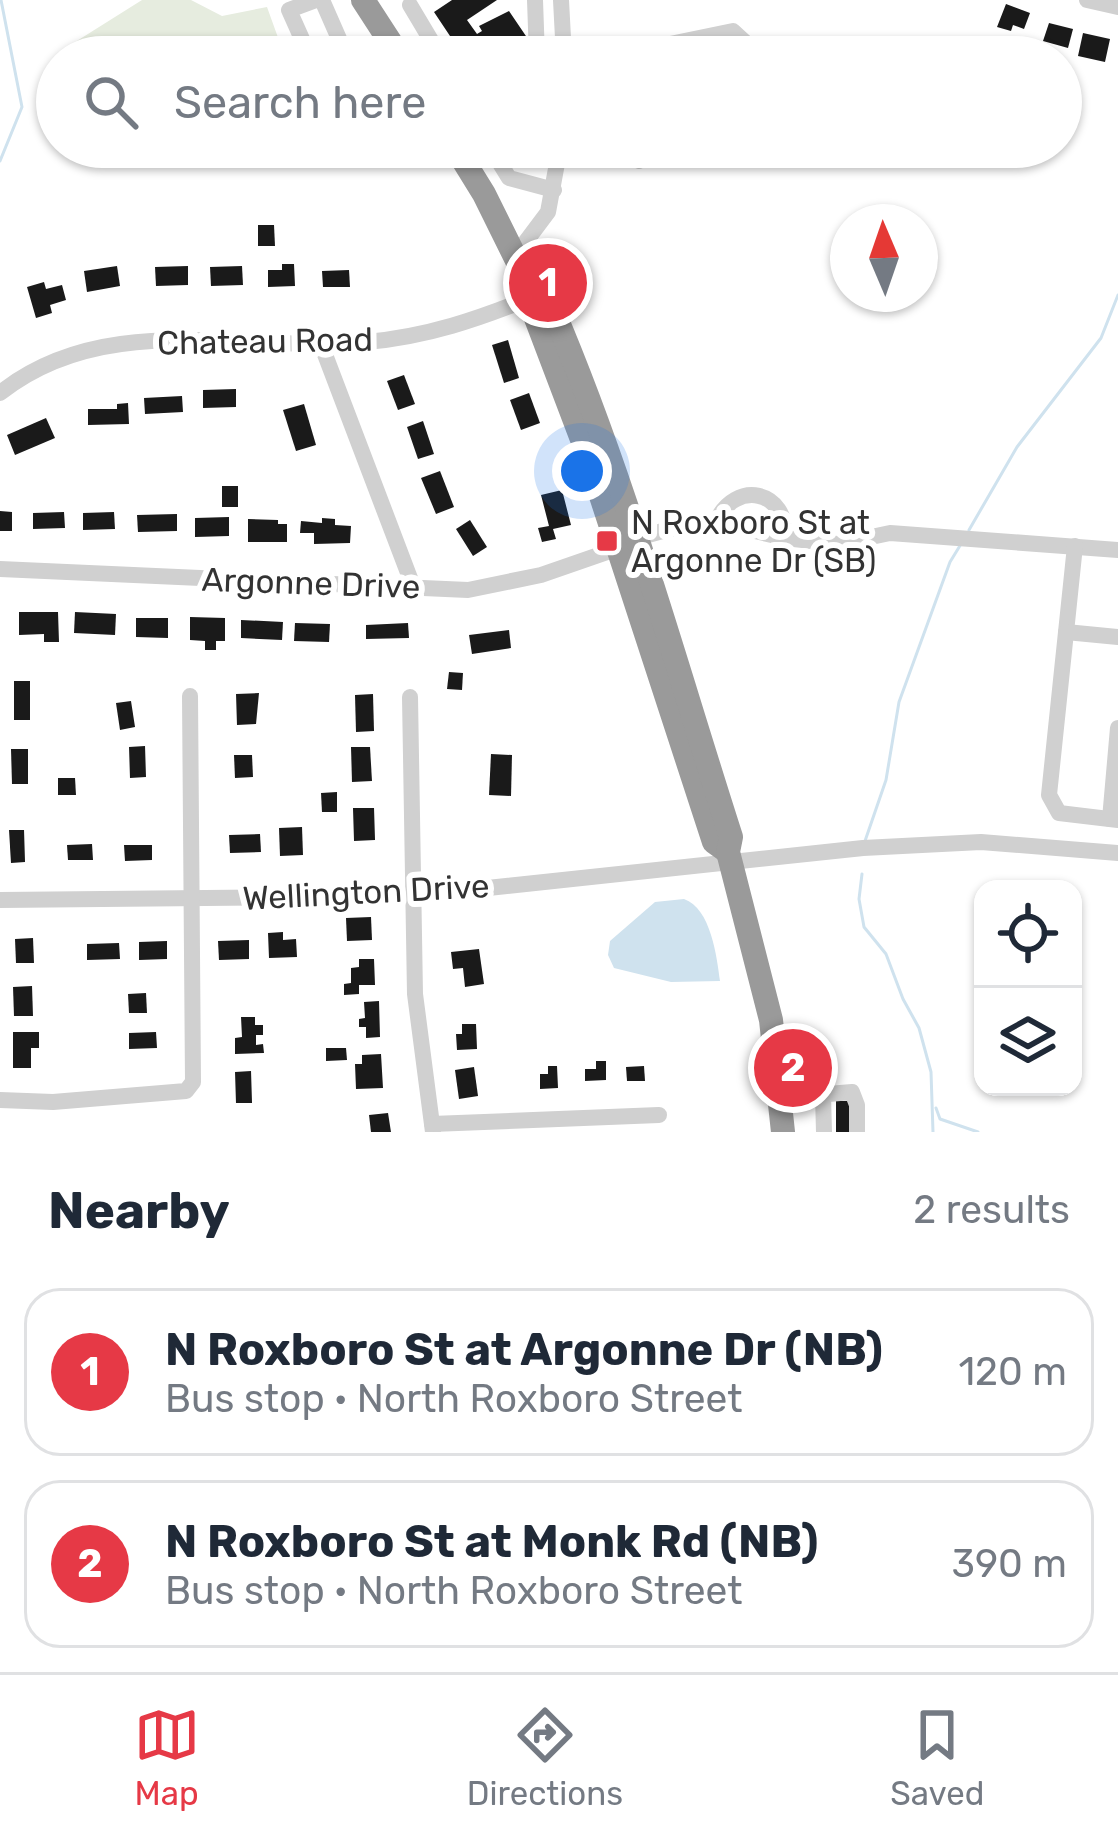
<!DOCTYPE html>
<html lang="en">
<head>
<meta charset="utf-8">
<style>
	:root { --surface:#fff; --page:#f6f6f7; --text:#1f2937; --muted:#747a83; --line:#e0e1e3; --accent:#e63946 }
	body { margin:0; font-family:Rubik,sans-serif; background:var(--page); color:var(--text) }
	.controls { position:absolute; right:36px; bottom:36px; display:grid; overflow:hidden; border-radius:24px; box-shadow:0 3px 9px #0004 }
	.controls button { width:108px; height:108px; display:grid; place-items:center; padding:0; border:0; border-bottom:3px solid var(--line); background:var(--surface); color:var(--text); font:60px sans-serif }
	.compass { position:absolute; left:830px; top:204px; width:108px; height:108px; border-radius:50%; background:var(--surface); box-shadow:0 3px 9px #0004; rotate:358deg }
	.you { position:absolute; left:582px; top:471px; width:42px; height:42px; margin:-30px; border:9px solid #fff; border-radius:50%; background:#1a73e8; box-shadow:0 0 0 18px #1a73e833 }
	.badge { display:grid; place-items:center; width:78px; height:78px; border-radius:50%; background:var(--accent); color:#fff; font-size:39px; font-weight:700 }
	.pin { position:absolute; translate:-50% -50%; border:6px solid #fff; box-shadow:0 3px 12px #0006 }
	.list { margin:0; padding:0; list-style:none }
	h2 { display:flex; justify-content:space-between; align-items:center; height:156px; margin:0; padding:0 48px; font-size:51px }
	h2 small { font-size:39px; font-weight:400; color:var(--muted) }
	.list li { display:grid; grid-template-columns:78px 1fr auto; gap:36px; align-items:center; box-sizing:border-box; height:168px; margin:0 24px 24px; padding:0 24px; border:3px solid var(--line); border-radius:36px }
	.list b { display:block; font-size:45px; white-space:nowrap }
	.list p { margin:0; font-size:39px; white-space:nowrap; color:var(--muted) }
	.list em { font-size:39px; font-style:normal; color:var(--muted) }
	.icon { flex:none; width:66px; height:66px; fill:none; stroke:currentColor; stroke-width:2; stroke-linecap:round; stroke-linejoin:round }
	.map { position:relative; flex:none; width:1118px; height:1132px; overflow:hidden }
	.search { position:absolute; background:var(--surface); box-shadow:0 3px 9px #0004; left:36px; right:36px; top:36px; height:132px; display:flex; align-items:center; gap:30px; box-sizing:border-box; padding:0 42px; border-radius:66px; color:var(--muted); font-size:45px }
	.sheet { height:540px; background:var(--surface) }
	nav { display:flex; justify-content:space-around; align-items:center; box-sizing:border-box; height:168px; border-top:3px solid var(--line); background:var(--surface); font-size:33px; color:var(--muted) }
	nav a { display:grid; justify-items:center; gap:6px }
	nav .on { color:var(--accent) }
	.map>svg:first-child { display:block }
	.green { fill:#e6ecdf }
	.water { fill:#cfe2ee }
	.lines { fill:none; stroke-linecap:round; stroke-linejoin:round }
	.stream { stroke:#cfe2ee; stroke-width:3 }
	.building { fill:#1a1a1a }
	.minor { stroke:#d0d0d0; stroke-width:16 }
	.highway { stroke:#9a9a9a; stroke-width:24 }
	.poi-dot { fill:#e63946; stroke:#fff; stroke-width:4.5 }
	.labels { text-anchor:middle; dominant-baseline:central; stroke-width:12; stroke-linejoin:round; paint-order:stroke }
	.street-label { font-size:33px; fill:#333; stroke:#fff }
	.poi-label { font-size:33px; fill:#333; stroke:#fff; text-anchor:start }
</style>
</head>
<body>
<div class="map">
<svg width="1118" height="1132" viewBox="0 0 1118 1132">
	<rect width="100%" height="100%" fill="#fff"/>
	<polygon class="green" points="142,0 191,0 222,16 267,7 285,57 79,57 72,44"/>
	<path class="water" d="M 684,899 C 711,908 717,958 720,981 L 671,982 L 614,968 L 608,955 L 610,941 L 655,902 Z"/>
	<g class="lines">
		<g class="stream">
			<polyline points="0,161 22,107 1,0"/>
			<polyline points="969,530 1017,447 1101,338 1118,295"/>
			<polyline points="865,841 886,780 899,702 950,562 961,544"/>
			<polyline points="862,874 859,899 864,927 886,954 903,999 919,1028 931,1072 933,1132"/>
			<polyline points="936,1108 940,1119 978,1132"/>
		</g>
	</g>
	<g class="building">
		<polygon points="452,0 497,0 467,20 477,34 482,31 479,26 509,11 530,42 515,51 508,40 488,53 483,45 464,57 434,12"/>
		<polygon points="1006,4 1030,13 1024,29 1013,25 1011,31 997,27"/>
		<polygon points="1049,23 1073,29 1068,48 1043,41"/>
		<polygon points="1083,33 1110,39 1105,62 1078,56"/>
		<polygon points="258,225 274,225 275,246 258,246"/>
		<polygon points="282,264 294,264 295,286 268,287 268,270 282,270"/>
		<polygon points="117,266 120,286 87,292 84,271"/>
		<polygon points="188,266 188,285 156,286 155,267"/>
		<polygon points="242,266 243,285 211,286 210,267"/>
		<polygon points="349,270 350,287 323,287 322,271"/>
		<polygon points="44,282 46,289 62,285 66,300 50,305 52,313 36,318 27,287"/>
		<polygon points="508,340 519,378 504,383 492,345"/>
		<polygon points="404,375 415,404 398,410 387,381"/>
		<polygon points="236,389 236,407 203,408 203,390"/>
		<polygon points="529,393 540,423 521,430 510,400"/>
		<polygon points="182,396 183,412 145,414 144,398"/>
		<polygon points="128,403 129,424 88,425 88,409 117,409 117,404"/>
		<polygon points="304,404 316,445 296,451 283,410"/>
		<polygon points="46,418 55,438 15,455 7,435"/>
		<polygon points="423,421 434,454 418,459 407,427"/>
		<polygon points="440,471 454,507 436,514 421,478"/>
		<rect x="222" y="486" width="16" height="21"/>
		<polygon points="562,490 571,525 553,529 556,539 542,542 538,528 549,526 541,495"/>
		<polygon points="0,511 12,512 12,531 0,531"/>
		<polygon points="64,512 65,528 33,529 33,513"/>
		<polygon points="114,512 115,529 83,530 83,513"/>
		<polygon points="177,514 177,531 138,532 137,515"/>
		<polygon points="229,517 229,536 195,537 195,518"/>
		<polygon points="322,518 335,519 335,525 351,526 350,543 314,544 314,533 300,533 301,521 322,523"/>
		<polygon points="248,519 278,520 278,524 287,524 287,542 248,542"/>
		<polygon points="470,520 487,547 473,556 456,529"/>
		<polygon points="19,612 58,612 59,642 44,642 44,634 19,635"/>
		<polygon points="75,612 116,614 115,635 74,633"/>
		<polygon points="190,617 225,618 225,641 216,641 216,650 205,650 205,641 190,640"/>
		<polygon points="136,618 168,618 168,638 136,637"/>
		<polygon points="241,620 283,622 282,640 241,638"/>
		<polygon points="295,623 330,624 329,642 294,641"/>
		<polygon points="408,623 409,638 366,639 366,625"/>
		<polygon points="509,630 511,648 472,654 469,635"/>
		<polygon points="449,672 463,673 462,690 447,689"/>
		<rect x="14" y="681" width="16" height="39"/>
		<polygon points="259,693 256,724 237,725 236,694"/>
		<polygon points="373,694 374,731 356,732 355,695"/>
		<polygon points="131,701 135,727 120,730 116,703"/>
		<polygon points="145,746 146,777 130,778 129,747"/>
		<polygon points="351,747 370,747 372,781 352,782"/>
		<polygon points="11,749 28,749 28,784 12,784"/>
		<polygon points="491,754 512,755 511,796 489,795"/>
		<polygon points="234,755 252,755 253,777 235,778"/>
		<polygon points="58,778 75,778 76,795 58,795"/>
		<polygon points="337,792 337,812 322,812 321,793"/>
		<polygon points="353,808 374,808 375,840 354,841"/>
		<polygon points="302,827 303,855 280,856 279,828"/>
		<polygon points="9,830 24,830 25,862 11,863"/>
		<polygon points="260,834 261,852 230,853 229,835"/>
		<polygon points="92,844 93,860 68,860 67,845"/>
		<polygon points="124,845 152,845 152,860 125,861"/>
		<polygon points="371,917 372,940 347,941 346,918"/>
		<polygon points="283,932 283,940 296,939 297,957 269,958 268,933"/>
		<polygon points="33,938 34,963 16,963 15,939"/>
		<polygon points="249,940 249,959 219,960 218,941"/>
		<polygon points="167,941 167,959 139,960 139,942"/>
		<polygon points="119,943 120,959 87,960 87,944"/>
		<polygon points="479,949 484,984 465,987 463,968 453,969 451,952"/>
		<polygon points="359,959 374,959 375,985 359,985 359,994 344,995 344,984 351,983 351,968 359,967"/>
		<polygon points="32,986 33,1016 14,1016 13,987"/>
		<polygon points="146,993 147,1013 129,1013 128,994"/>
		<polygon points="379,1001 380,1037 366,1038 366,1027 359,1027 359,1019 365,1018 364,1002"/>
		<polygon points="241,1017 255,1017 255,1025 263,1025 263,1035 256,1035 256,1045 263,1044 264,1053 235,1054 235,1038 242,1037"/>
		<polygon points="462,1024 476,1024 477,1049 457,1050 456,1034 462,1034"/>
		<polygon points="13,1032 39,1032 39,1048 31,1048 31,1068 13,1068"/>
		<polygon points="156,1032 157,1048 129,1049 129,1033"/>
		<polygon points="326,1048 346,1048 347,1060 326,1061"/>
		<polygon points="381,1054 383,1088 356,1089 355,1064 362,1064 362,1055"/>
		<polygon points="596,1061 606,1061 606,1080 585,1081 585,1069 596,1069"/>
		<polygon points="548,1066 557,1066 558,1088 540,1089 540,1074 548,1074"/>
		<polygon points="644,1066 645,1081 627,1081 626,1067"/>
		<polygon points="474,1067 478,1096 459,1099 455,1070"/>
		<polygon points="251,1071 252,1103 236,1103 235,1072"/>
		<rect x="836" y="1101" width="15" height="31"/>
		<polygon points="388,1113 391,1132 371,1132 369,1115"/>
	</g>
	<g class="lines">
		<g class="minor">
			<polyline points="322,0 347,57"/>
			<polyline points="535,0 537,57"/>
			<polyline points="561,0 564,57"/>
			<polyline points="1087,0 1118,7"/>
			<polyline points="410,5 441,57"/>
			<polyline points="310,57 289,10 316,0"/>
			<polyline points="607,57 733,31 761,57"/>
			<polyline points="490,147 509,178 554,190"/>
			<polyline points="628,147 639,161 666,147"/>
			<polyline points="515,256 548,212 560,147"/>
			<polyline points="321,344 413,586"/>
			<path d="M 0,393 C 106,309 244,353 366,342 C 426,337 479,319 535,296"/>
			<path d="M 716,522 C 735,479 788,490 785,538"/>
			<polyline points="637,538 681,526 716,522 785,538 838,544 890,533 1118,550"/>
			<polyline points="1075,546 1049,795 1059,813 1118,820"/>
			<polyline points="0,569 468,590 541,575 616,549"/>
			<polyline points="1066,632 1118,637"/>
			<polyline points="410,697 415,994 433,1132"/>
			<polyline points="1110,819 1118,728"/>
			<polyline points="0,900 413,896 863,848 981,842 1118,853"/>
			<polyline points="823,1095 824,1132"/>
			<polyline points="781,1098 852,1092 857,1105 857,1132"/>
			<polyline points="0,1100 53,1102 186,1091 193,1082 190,696"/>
			<polyline points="432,1124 659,1115"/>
		</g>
		<g class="highway">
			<polyline points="363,0 400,57"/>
			<polyline points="455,147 484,194 538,303 534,313 586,450 714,842 728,852"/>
			<path d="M 538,303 L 552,308 C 625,479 674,660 731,837 L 728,852 L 771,1020 L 783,1132"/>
		</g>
	</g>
	<rect class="poi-dot" x="595" y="529" width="24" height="24" rx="6"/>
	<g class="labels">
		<g class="street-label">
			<text transform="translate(265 341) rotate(-1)">Chateau Road</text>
			<text transform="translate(311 583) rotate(2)">Argonne Drive</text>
			<text transform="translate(366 892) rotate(-3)">Wellington Drive</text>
		</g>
		<g class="poi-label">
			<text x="631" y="522">N Roxboro St at<tspan x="631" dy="38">Argonne Dr (SB)</tspan></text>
		</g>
	</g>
</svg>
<div class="controls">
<button><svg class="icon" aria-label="locate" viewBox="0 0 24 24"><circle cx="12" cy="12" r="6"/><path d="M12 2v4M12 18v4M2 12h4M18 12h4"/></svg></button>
<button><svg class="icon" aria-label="layers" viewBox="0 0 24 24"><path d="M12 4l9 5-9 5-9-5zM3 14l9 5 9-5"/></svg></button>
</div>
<svg class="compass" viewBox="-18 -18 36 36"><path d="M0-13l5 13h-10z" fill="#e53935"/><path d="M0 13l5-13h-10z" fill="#747a83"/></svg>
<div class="you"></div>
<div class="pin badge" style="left:548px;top:283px">1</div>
<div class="pin badge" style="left:793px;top:1068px">2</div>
<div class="search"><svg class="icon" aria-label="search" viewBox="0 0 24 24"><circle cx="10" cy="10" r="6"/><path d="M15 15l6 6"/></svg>Search here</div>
</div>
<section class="sheet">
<h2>Nearby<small>2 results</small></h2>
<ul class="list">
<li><span class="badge">1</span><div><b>N Roxboro St at Argonne Dr (NB)</b><p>Bus stop · North Roxboro Street</p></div><em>120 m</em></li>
<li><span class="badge">2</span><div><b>N Roxboro St at Monk Rd (NB)</b><p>Bus stop · North Roxboro Street</p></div><em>390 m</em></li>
</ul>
</section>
<nav>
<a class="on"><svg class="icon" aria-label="map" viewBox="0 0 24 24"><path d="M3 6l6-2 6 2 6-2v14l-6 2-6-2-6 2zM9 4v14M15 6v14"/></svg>Map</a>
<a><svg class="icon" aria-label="directions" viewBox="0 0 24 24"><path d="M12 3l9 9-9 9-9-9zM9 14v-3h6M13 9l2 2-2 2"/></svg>Directions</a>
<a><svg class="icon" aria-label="saved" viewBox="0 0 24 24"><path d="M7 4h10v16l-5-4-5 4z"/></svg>Saved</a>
</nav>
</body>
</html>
